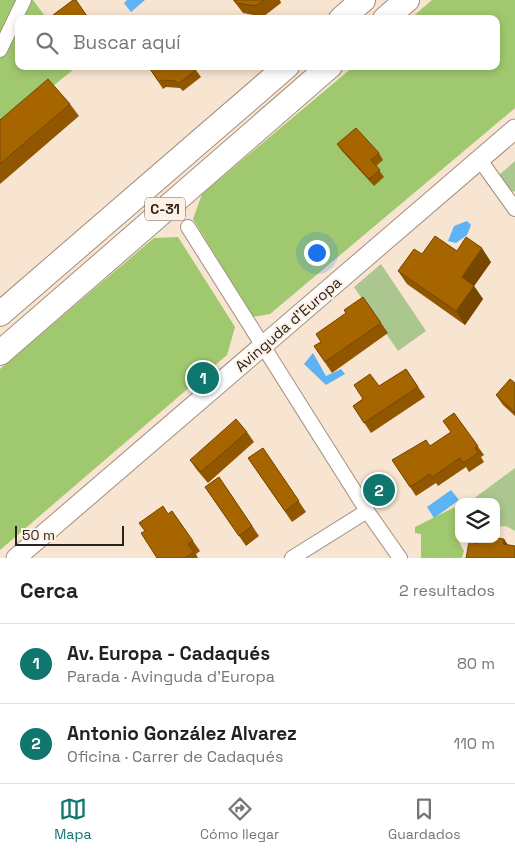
<!DOCTYPE html>
<html lang="es">
<head>
<meta charset="utf-8">
<style>
	:root { --surface:#fff; --page:#f6f6f6; --text:#222; --muted:#767676; --line:#e0e0e0; --accent:#0f766e }
	body { margin:0; font-family:"Space Grotesk",sans-serif; background:var(--page); color:var(--text) }
	.controls { position:absolute; right:15px; bottom:15px; display:grid; overflow:hidden; border-radius:10px; box-shadow:0 2px 8px #0003 }
	.controls button { width:45px; height:45px; display:grid; place-items:center; padding:0; border:0; border-bottom:1px solid var(--line); background:var(--surface); color:var(--text); font:25px sans-serif }
	.scale { position:absolute; left:15px; bottom:12px; width:109px; box-sizing:border-box; padding-left:5px; border:2px solid #2b241d; border-top:0; font-size:14px; line-height:18px; white-space:nowrap; color:#2b241d; -webkit-text-stroke:4px #fef2e7; paint-order:stroke }
	.you { position:absolute; left:316px; top:252px; width:18px; height:18px; margin:-12px; border:4px solid #fff; border-radius:50%; background:#1a73e8; box-shadow:0 0 0 8px #1a73e833 }
	.badge { display:grid; place-items:center; width:32px; height:32px; border-radius:50%; background:var(--accent); color:#fff; font-size:16px; font-weight:700 }
	.pin { position:absolute; translate:-50% -50%; border:2px solid #fff; box-shadow:0 1px 5px #0006 }
	.list { margin:0; padding:0; list-style:none }
	h2 { display:flex; justify-content:space-between; align-items:center; height:65px; margin:0; padding:0 20px; font-size:21px }
	h2 small { font-size:16px; font-weight:400; color:var(--muted) }
	.list li { display:grid; grid-template-columns:32px 1fr auto; gap:15px; align-items:center; box-sizing:border-box; height:80px; padding:0 20px; border-top:1px solid var(--line) }
	.list b { display:block; font-size:19px; white-space:nowrap }
	.list p { margin:0; font-size:16px; white-space:nowrap; color:var(--muted) }
	.list em { font-size:16px; font-style:normal; color:var(--muted) }
	.icon { flex:none; width:28px; height:28px; fill:none; stroke:currentColor; stroke-width:2; stroke-linecap:round; stroke-linejoin:round }
	.map { position:relative; flex:none; width:515px; height:558px; overflow:hidden }
	.search { position:absolute; background:var(--surface); box-shadow:0 2px 8px #0003; left:15px; right:15px; top:15px; height:55px; display:flex; align-items:center; gap:12px; box-sizing:border-box; padding:0 18px; border-radius:10px; color:var(--muted); font-size:19px }
	.sheet { height:225px; background:var(--surface) }
	nav { display:flex; justify-content:space-around; align-items:center; box-sizing:border-box; height:70px; border-top:1px solid var(--line); background:var(--surface); font-size:14px; color:var(--muted) }
	nav a { display:grid; justify-items:center; gap:2px }
	nav .on { color:var(--accent) }
	.map>svg:first-child { display:block }
	.green { fill:#abc68e }
	.forest { fill:#a0c86e }
	.water { fill:#5db3f5 }
	.lines { fill:none; stroke-linecap:round; stroke-linejoin:round }
	.street-casing { stroke:#a2907f; stroke-width:16 }
	.secondary-casing { stroke:#a2907f; stroke-width:21 }
	.highway-casing { stroke:#a2907f; stroke-width:26 }
	.street { stroke:#fff; stroke-width:14 }
	.secondary { stroke:#fff; stroke-width:19 }
	.highway { stroke:#fff; stroke-width:24 }
	.wall { fill:#905700 }
	.shaded-wall { fill:#754700 }
	.building { fill:#a76500; stroke:#754700 }
	.labels { text-anchor:middle; dominant-baseline:central; stroke-width:4.5; stroke-linejoin:round; paint-order:stroke }
	.shield { fill:#fef2e7; stroke:#6a625a; stroke-width:1 }
	.shield-label { font-size:14px; font-weight:bold; fill:#2b241d }
	.street-label { font-size:15px; fill:#2b241d; stroke:#fef2e7 }
</style>
</head>
<body>
<div class="map">
<svg width="515" height="558" viewBox="0 0 515 558">
	<rect width="100%" height="100%" fill="#f7e4d1"/>
	<g class="green">
		<polygon points="515,161 515,191 511,192 499,175"/>
		<polygon points="381,264 426,331 398,351 354,287"/>
		<polygon points="515,468 515,531 506,526 496,527 496,502 469,502"/>
	</g>
	<g class="forest">
		<polygon points="0,0 33,0 47,19 19,19 19,66 78,66 0,128"/>
		<polygon points="432,0 515,0 515,108 270,314 253,317 193,219 202,194 354,66 496,66 496,19 410,19"/>
		<polygon points="178,237 235,327 227,355 0,550 0,369 154,238"/>
		<polygon points="459,505 458,540 464,551 462,558 421,558 421,534 415,533 415,527"/>
	</g>
	<g class="water">
		<polygon points="127,0 145,0 131,12 124,3"/>
		<polygon points="467,221 471,225 467,235 456,243 448,241 454,226"/>
		<polygon points="313,353 326,376 341,369 345,374 326,385 304,364"/>
		<polygon points="451,490 459,500 434,518 427,507"/>
	</g>
	<g class="lines">
		<g class="street-casing">
			<g id="street">
				<polyline points="0,50 24,0"/>
				<polyline points="480,160 515,209"/>
				<polyline points="188,227 367,511 400,558"/>
				<polyline points="292,558 367,511"/>
			</g>
		</g>
		<g class="secondary-casing">
			<polyline id="secondary" points="16,558 515,129"/>
		</g>
		<g class="highway-casing">
			<g id="highway">
				<polyline points="341,19 363,0"/>
				<polyline points="385,19 407,0"/>
				<polyline points="0,314 287,66"/>
				<polyline points="0,353 330,66"/>
			</g>
		</g>
		<use href="#street" class="street"/>
		<use href="#secondary" class="secondary"/>
		<use href="#highway" class="highway"/>
	</g>
	<g class="wall">
		<polygon points="233,0 280,0 281,3 263,17 243,13"/>
		<polygon points="148,66 193,66 201,77 183,91 180,88 166,87 163,89"/>
		<polygon points="70,104 79,116 0,184 0,120"/>
		<polygon points="337,144 379,153 383,160 376,166 384,177 374,186 342,151"/>
		<polygon points="457,251 491,262 474,286 483,299 465,325 407,284 398,271"/>
		<polygon points="363,297 388,333 332,373 314,346 321,342 346,313"/>
		<polygon points="406,369 425,397 371,433 353,406 379,386"/>
		<polygon points="515,383 515,416 503,405 496,395"/>
		<polygon points="454,413 484,455 481,457 484,462 469,472 466,467 438,486 436,483 416,496 392,460 430,446 451,432"/>
		<polygon points="247,432 254,442 208,483 197,470 190,460"/>
		<polygon points="263,448 306,512 292,522 248,458"/>
		<polygon points="219,477 259,536 246,546 205,487"/>
		<polygon points="172,511 200,551 196,554 198,558 157,558 168,514"/>
	</g>
	<g class="shaded-wall">
		<polygon points="482,248 491,262 474,286 483,299 465,325 456,311 462,277"/>
		<polygon points="504,539 513,552 503,544"/>
	</g>
	<g class="building">
		<polygon points="73,0 76,0 89,19 56,19 53,15"/>
		<polygon points="234,0 264,0 256,6 236,3"/>
		<polygon points="148,66 193,66 196,70 178,84 176,81 161,80 159,82"/>
		<polygon points="48,79 70,104 0,164 0,120"/>
		<polygon points="356,128 379,153 371,160 380,170 369,179 337,144"/>
		<polygon points="435,236 457,251 466,237 482,248 462,277 474,286 456,311 398,271 414,249 422,254"/>
		<polygon points="363,297 381,323 325,362 314,346 321,342 316,334 346,313 344,310"/>
		<polygon points="406,369 418,387 364,423 353,406 363,399 354,385 370,374 379,386"/>
		<polygon points="510,379 515,383 515,413 496,395"/>
		<polygon points="454,413 478,446 475,448 478,453 463,463 460,458 432,477 430,474 410,487 392,460 426,440 430,446 451,432 443,421"/>
		<polygon points="236,419 247,432 201,472 190,460"/>
		<polygon points="263,448 299,501 285,511 248,458"/>
		<polygon points="219,477 252,526 239,536 205,487"/>
		<polygon points="163,506 168,514 172,511 193,541 188,544 194,552 185,558 157,558 141,533 145,531 139,523"/>
		<polygon points="496,538 504,539 503,544 515,546 515,558 466,558 469,542 480,544 481,539 496,539"/>
	</g>
	<g class="labels">
		<rect class="shield" x="145" y="197.5" width="40" height="23" rx="4"/>
		<g class="shield-label">
			<text x="165" y="209">C-31</text>
		</g>
		<g class="street-label">
			<text transform="translate(288 324) rotate(-41)">Avinguda d'Europa</text>
		</g>
	</g>
</svg>
<div class="controls">
<button><svg class="icon" aria-label="layers" viewBox="0 0 24 24"><path d="M12 4l9 5-9 5-9-5zM3 14l9 5 9-5"/></svg></button>
</div>
<div class="scale">50 m</div>
<div class="you"></div>
<div class="pin badge" style="left:203px;top:378px">1</div>
<div class="pin badge" style="left:379px;top:490px">2</div>
<div class="search"><svg class="icon" aria-label="search" viewBox="0 0 24 24"><circle cx="10" cy="10" r="6"/><path d="M15 15l6 6"/></svg>Buscar aquí</div>
</div>
<section class="sheet">
<h2>Cerca<small>2 resultados</small></h2>
<ul class="list">
<li><span class="badge">1</span><div><b>Av. Europa - Cadaqués</b><p>Parada · Avinguda d'Europa</p></div><em>80 m</em></li>
<li><span class="badge">2</span><div><b>Antonio González Alvarez</b><p>Oficina · Carrer de Cadaqués</p></div><em>110 m</em></li>
</ul>
</section>
<nav>
<a class="on"><svg class="icon" aria-label="map" viewBox="0 0 24 24"><path d="M3 6l6-2 6 2 6-2v14l-6 2-6-2-6 2zM9 4v14M15 6v14"/></svg>Mapa</a>
<a><svg class="icon" aria-label="directions" viewBox="0 0 24 24"><path d="M12 3l9 9-9 9-9-9zM9 14v-3h6M13 9l2 2-2 2"/></svg>Cómo llegar</a>
<a><svg class="icon" aria-label="saved" viewBox="0 0 24 24"><path d="M7 4h10v16l-5-4-5 4z"/></svg>Guardados</a>
</nav>
</body>
</html>
